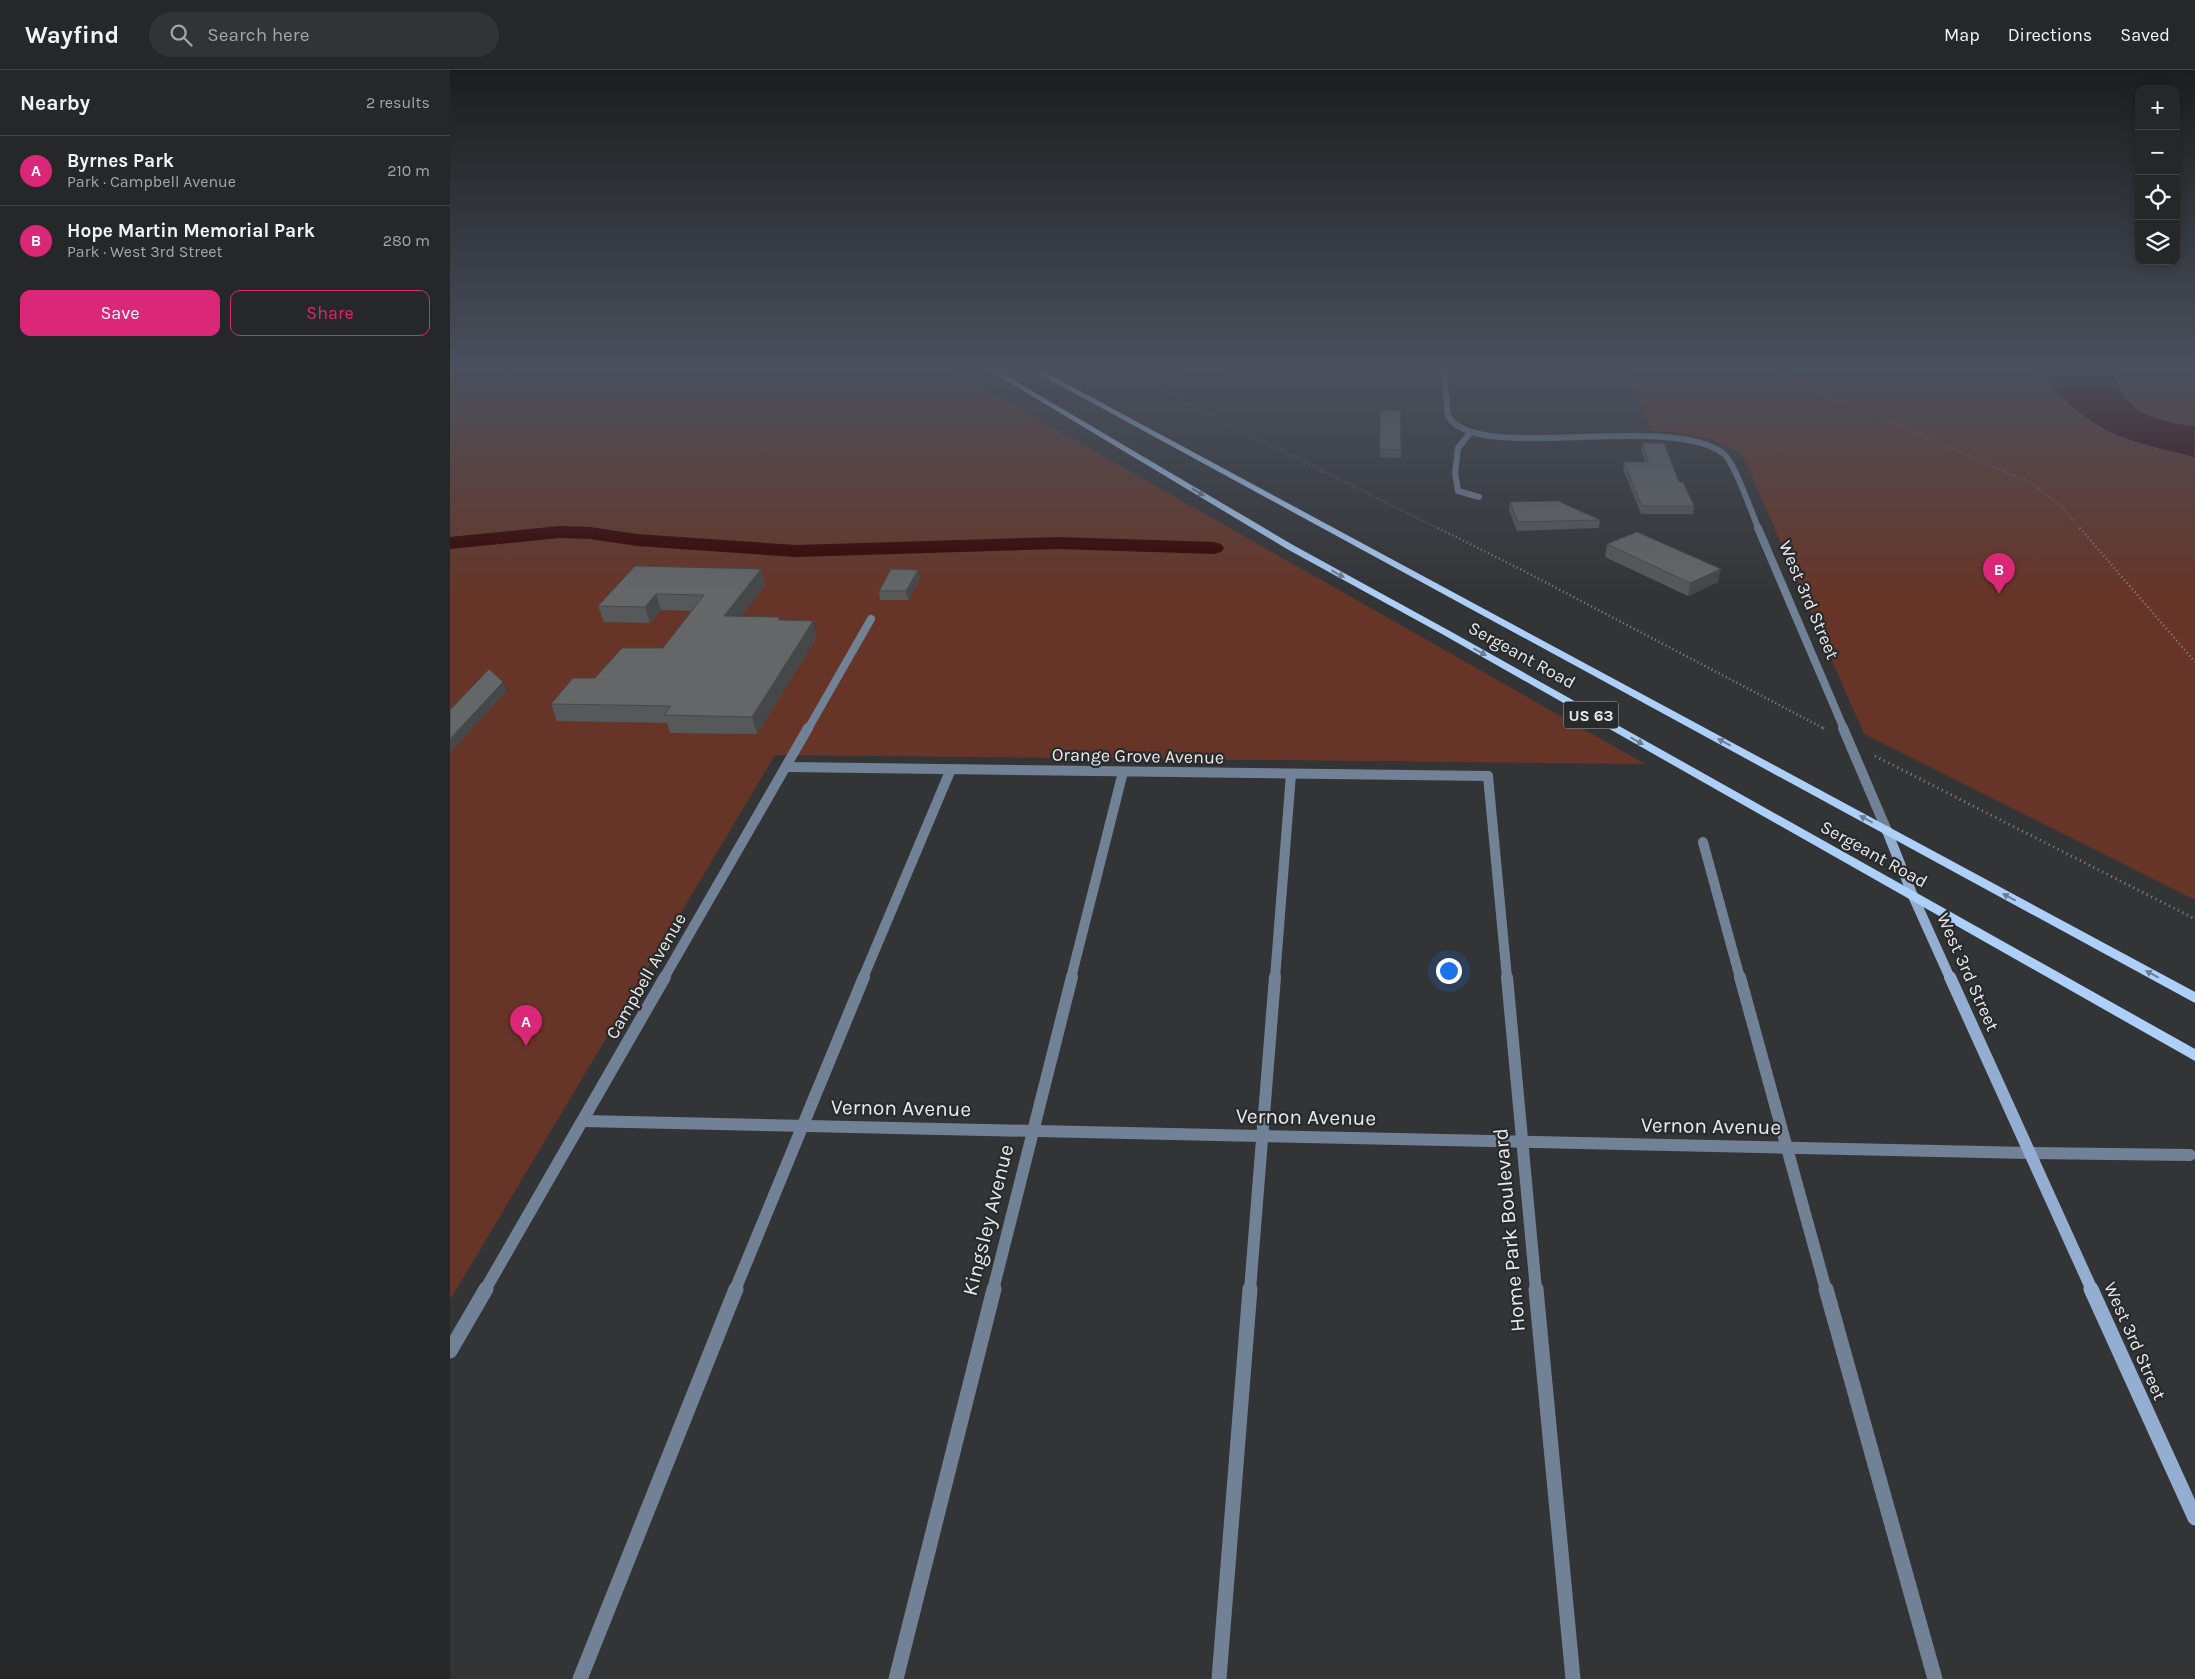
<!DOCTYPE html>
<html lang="en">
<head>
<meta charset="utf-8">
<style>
	:root { --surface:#262728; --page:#323334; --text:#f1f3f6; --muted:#a4a5a8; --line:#424445; --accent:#db2777 }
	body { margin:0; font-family:Karla,sans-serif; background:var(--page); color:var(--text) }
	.controls { position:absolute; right:15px; top:15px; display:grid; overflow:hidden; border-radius:10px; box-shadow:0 2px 12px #0003 }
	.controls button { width:45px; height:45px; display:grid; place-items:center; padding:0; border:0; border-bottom:1px solid var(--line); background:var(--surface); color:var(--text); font:25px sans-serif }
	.you { position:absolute; left:998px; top:900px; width:18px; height:18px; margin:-12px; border:4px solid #fff; border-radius:50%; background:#1a73e8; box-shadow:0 0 0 8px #1a73e833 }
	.badge { display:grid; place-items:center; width:32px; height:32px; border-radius:50%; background:var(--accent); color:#fff; font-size:16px; font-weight:700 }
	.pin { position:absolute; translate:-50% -41px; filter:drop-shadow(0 1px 2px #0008) }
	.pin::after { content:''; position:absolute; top:26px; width:18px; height:15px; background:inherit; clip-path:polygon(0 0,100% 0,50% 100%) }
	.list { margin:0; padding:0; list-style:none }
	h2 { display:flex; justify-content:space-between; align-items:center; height:65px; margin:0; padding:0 20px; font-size:21px }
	h2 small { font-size:16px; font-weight:400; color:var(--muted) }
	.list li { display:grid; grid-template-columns:32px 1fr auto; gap:15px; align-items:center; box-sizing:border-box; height:70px; padding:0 20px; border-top:1px solid var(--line) }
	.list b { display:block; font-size:19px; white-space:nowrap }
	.list p { margin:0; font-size:16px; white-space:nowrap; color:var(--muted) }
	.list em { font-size:16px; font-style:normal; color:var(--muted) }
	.actions { display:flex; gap:10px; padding:15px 20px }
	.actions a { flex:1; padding:11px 0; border:1px solid var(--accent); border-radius:10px; text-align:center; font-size:18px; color:var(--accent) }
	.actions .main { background:var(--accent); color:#fff }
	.icon { flex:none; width:28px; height:28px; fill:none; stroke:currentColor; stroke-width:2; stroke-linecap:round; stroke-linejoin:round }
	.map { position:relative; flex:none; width:1745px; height:1609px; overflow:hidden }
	header { display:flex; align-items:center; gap:30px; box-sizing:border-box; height:70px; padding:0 25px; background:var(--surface); border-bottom:1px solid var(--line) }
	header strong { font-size:24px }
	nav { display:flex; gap:28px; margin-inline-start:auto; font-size:18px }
	.search { width:350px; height:45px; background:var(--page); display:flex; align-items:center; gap:12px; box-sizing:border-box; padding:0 18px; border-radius:28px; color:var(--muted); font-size:19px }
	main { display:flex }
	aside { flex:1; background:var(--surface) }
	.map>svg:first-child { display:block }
	.green { fill:#673527 }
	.water { fill:#370300; stroke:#6c4847 }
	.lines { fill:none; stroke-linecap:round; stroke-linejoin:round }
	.canal { fill:#370300; fill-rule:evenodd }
	.path-far2 { stroke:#87888a; stroke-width:2; stroke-dasharray:0.5 2.5; stroke-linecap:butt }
	.path-far1 { stroke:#87888a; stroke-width:2.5; stroke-dasharray:1 3; stroke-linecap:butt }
	.path { stroke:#87888a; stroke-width:3; stroke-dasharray:1 4; stroke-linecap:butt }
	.lane-far2 { stroke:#718297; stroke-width:10 }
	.lane-far1 { stroke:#718297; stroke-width:12 }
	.lane { stroke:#718297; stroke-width:15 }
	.street-far4 { stroke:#718297; stroke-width:6 }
	.street-far3 { stroke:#718297; stroke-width:8 }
	.street-far2 { stroke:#718297; stroke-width:10 }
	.street-far1 { stroke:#718297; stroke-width:12 }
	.street { stroke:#718297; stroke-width:15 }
	.secondary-far2 { stroke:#93aed0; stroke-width:10 }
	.secondary-far1 { stroke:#93aed0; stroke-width:12 }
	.secondary { stroke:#93aed0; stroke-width:15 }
	.primary { fill:#add0fb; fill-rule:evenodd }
	.wall { fill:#565859 }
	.shaded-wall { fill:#464749 }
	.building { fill:#646668; stroke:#464749 }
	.oneway { fill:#6b7d94 }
	.labels { text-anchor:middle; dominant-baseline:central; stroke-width:4.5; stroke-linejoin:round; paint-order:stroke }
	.shield { fill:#292a2c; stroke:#afb0b2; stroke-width:1 }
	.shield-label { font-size:16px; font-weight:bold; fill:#e9eaec }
	.street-label { font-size:18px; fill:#e9eaec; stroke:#292a2c }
	.near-street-label { font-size:21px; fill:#e9eaec; stroke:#292a2c }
</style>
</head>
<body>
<header>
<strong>Wayfind</strong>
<div class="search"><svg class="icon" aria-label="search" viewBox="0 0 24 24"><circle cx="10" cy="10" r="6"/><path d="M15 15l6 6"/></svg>Search here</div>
<nav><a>Map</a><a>Directions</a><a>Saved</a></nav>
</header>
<main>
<aside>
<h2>Nearby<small>2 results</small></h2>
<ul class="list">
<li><span class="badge">A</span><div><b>Byrnes Park</b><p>Park · Campbell Avenue</p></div><em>210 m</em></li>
<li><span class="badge">B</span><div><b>Hope Martin Memorial Park</b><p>Park · West 3rd Street</p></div><em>280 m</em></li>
</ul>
<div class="actions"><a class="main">Save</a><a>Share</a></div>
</aside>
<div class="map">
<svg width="1745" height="1609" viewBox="0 0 1745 1609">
	<rect width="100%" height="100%" fill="#333436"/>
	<g class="green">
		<polygon points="0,299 500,299 1195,694 325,685 0,1230"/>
		<path d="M 1177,299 L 1745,299 L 1745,830 L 1414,664 L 1292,384 C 1263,367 1235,362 1201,361 Z"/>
	</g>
	<path class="water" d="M 1592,299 L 1662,299 C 1667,310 1671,322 1679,331 C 1693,348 1725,353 1745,356 L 1745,388 C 1719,381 1683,374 1659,362 C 1634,349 1603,326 1592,299 Z"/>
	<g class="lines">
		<polygon class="canal" points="109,456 140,457 187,464 346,475 609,467 764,472 771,474 774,478 771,482 764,484 609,479 346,487 187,476 140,469 109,468 0,479 0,467"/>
		<g class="path-far2">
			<polyline points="669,299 991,460"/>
			<polyline points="1321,299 1583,414 1612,437 1631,460"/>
		</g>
		<g class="path-far1">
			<polyline points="988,458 1074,501 1375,659"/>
			<polyline points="1630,458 1745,592"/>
		</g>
		<g class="path">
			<polyline points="1373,658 1375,659"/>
			<polyline points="1425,686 1745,849"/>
		</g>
		<g class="lane-far2">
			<polyline points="1253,772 1290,908"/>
			<polyline points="413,908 501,699"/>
			<polyline points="825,908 841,704"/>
		</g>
		<g class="lane-far1">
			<polyline points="1290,907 1376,1220"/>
			<polyline points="1579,1083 1740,1085"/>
			<polyline points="285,1220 414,907"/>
			<polyline points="800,1220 825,907"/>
		</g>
		<g class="lane">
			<polyline points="1376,1219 1485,1609"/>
			<polyline points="130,1609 286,1219"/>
			<polyline points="769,1609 800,1219"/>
		</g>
		<g class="street-far4">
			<path d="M 994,299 L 998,346 C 1025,395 1220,341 1274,384 C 1285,393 1302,444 1309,460"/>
			<polyline points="1021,362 1008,378 1005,403 1008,421 1029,427"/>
		</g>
		<g class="street-far3">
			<polyline points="1308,458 1394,659"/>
			<polyline points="358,659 421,549"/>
		</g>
		<g class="street-far2">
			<polyline points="1393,658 1437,761"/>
			<polyline points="337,697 1038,706 1057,908"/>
			<polyline points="214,908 358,658"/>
			<polyline points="621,908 673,702"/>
		</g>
		<g class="street-far1">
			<polyline points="1057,907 1086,1220"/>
			<polyline points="133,1051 1579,1083"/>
			<polyline points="35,1220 215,907"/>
			<polyline points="543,1220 622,907"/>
		</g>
		<g class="street">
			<polyline points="1086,1219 1123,1609"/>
			<polyline points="0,1281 36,1219"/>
			<polyline points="446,1609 544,1219"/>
		</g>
		<polyline class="secondary-far2" points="1437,761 1463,826 1500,908"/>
		<polyline class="secondary-far1" points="1500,907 1642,1220"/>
		<polyline class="secondary" points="1641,1219 1745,1448"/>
		<g class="primary">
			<polygon points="537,299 545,299 843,475 998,560 1745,979 1745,991 992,564 837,479"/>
			<polygon points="580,299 589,299 1745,922 1745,933"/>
		</g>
	</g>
	<g class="wall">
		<polygon points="732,299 907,299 906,306 773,305 773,302 736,301"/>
		<polygon points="1066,299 1112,299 1112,308 1067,307"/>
		<polygon points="930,340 951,380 951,388 930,387"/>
		<polygon points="1192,373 1229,412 1244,436 1243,444 1191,444 1173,399 1174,392 1195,392 1191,380"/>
		<polygon points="1060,432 1150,450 1149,458 1067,461 1059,440"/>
		<polygon points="1157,474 1268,512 1238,526 1155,487"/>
		<polygon points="311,499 315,515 291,547 331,550 367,567 307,664 220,663 217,653 107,651 101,634 145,608 213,578 242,541 211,540 200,553 154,552 148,536"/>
		<polygon points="468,500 470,508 458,530 430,530 429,521"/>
	</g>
	<g class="shaded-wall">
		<polygon points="311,499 315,515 279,563 274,546"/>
		<polygon points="1271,499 1268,512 1238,526 1240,513"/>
		<polygon points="468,500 470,508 458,530 456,521"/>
		<polygon points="206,524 211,540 200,553 195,537"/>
		<polygon points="363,551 367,567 307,664 302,647"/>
		<polygon points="53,612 57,621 0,683 0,669"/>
	</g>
	<g class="building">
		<polygon points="930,340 950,341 951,380 930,379"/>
		<polygon points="1192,373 1214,373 1229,412 1233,412 1244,436 1192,436 1174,392 1199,392"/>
		<polygon points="1108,431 1150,450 1068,452 1060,432"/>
		<polygon points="1187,462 1271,499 1240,513 1157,474"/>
		<polygon points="185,496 311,499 274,546 330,547 328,550 363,551 302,647 214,645 221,636 101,634 123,608 145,608 172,578 213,578 254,525 206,524 195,537 148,536"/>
		<polygon points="441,499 468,500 456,521 429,521"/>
		<polygon points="39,599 53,612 0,669 0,640"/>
	</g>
	<defs><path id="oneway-solid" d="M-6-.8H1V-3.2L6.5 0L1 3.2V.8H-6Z" transform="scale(1.25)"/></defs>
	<g class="oneway">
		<use href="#oneway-solid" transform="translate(748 422) rotate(31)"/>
		<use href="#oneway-solid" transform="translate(888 504) rotate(29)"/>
		<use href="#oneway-solid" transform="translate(1030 582) rotate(29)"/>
		<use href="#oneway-solid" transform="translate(1187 671) rotate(29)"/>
		<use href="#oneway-solid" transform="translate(1274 672) rotate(-152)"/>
		<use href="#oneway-solid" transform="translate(1416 749) rotate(-152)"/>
		<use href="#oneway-solid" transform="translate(1559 827) rotate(-152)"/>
		<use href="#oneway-solid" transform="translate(1702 904) rotate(-152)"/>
	</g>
	<linearGradient id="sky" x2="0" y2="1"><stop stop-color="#1c1d1e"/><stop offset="0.57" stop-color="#4a505d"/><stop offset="1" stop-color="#4a505d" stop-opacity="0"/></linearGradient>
	<rect width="1745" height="525" fill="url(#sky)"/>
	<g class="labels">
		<rect class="shield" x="1113.5" y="631.5" width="55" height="27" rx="4"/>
		<g class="shield-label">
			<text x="1141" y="645">US 63</text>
		</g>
		<g class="street-label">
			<text transform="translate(1359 530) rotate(67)">West 3rd Street</text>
			<text transform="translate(1072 585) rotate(29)">Sergeant Road</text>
			<text transform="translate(688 686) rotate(1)">Orange Grove Avenue</text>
			<text transform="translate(1424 784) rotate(29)">Sergeant Road</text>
			<text transform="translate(1518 902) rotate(66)">West 3rd Street</text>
			<text transform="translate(196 906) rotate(-60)">Campbell Avenue</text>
			<text transform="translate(1685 1271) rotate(66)">West 3rd Street</text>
		</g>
		<g class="near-street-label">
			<text transform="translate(451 1038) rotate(1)">Vernon Avenue</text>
			<text transform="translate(856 1047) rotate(1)">Vernon Avenue</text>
			<text transform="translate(1261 1056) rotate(1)">Vernon Avenue</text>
			<text transform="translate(538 1150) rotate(-76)">Kingsley Avenue</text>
			<text transform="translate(1059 1160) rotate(-95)">Home Park Boulevard</text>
		</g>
	</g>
</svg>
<div class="controls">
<button>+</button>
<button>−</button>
<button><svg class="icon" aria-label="locate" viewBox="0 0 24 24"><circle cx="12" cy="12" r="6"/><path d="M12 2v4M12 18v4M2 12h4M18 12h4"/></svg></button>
<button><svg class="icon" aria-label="layers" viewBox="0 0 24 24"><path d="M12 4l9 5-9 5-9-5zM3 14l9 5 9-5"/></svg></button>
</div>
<div class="you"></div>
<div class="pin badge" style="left:76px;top:976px">A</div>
<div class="pin badge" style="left:1549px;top:524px">B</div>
</div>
</main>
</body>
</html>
